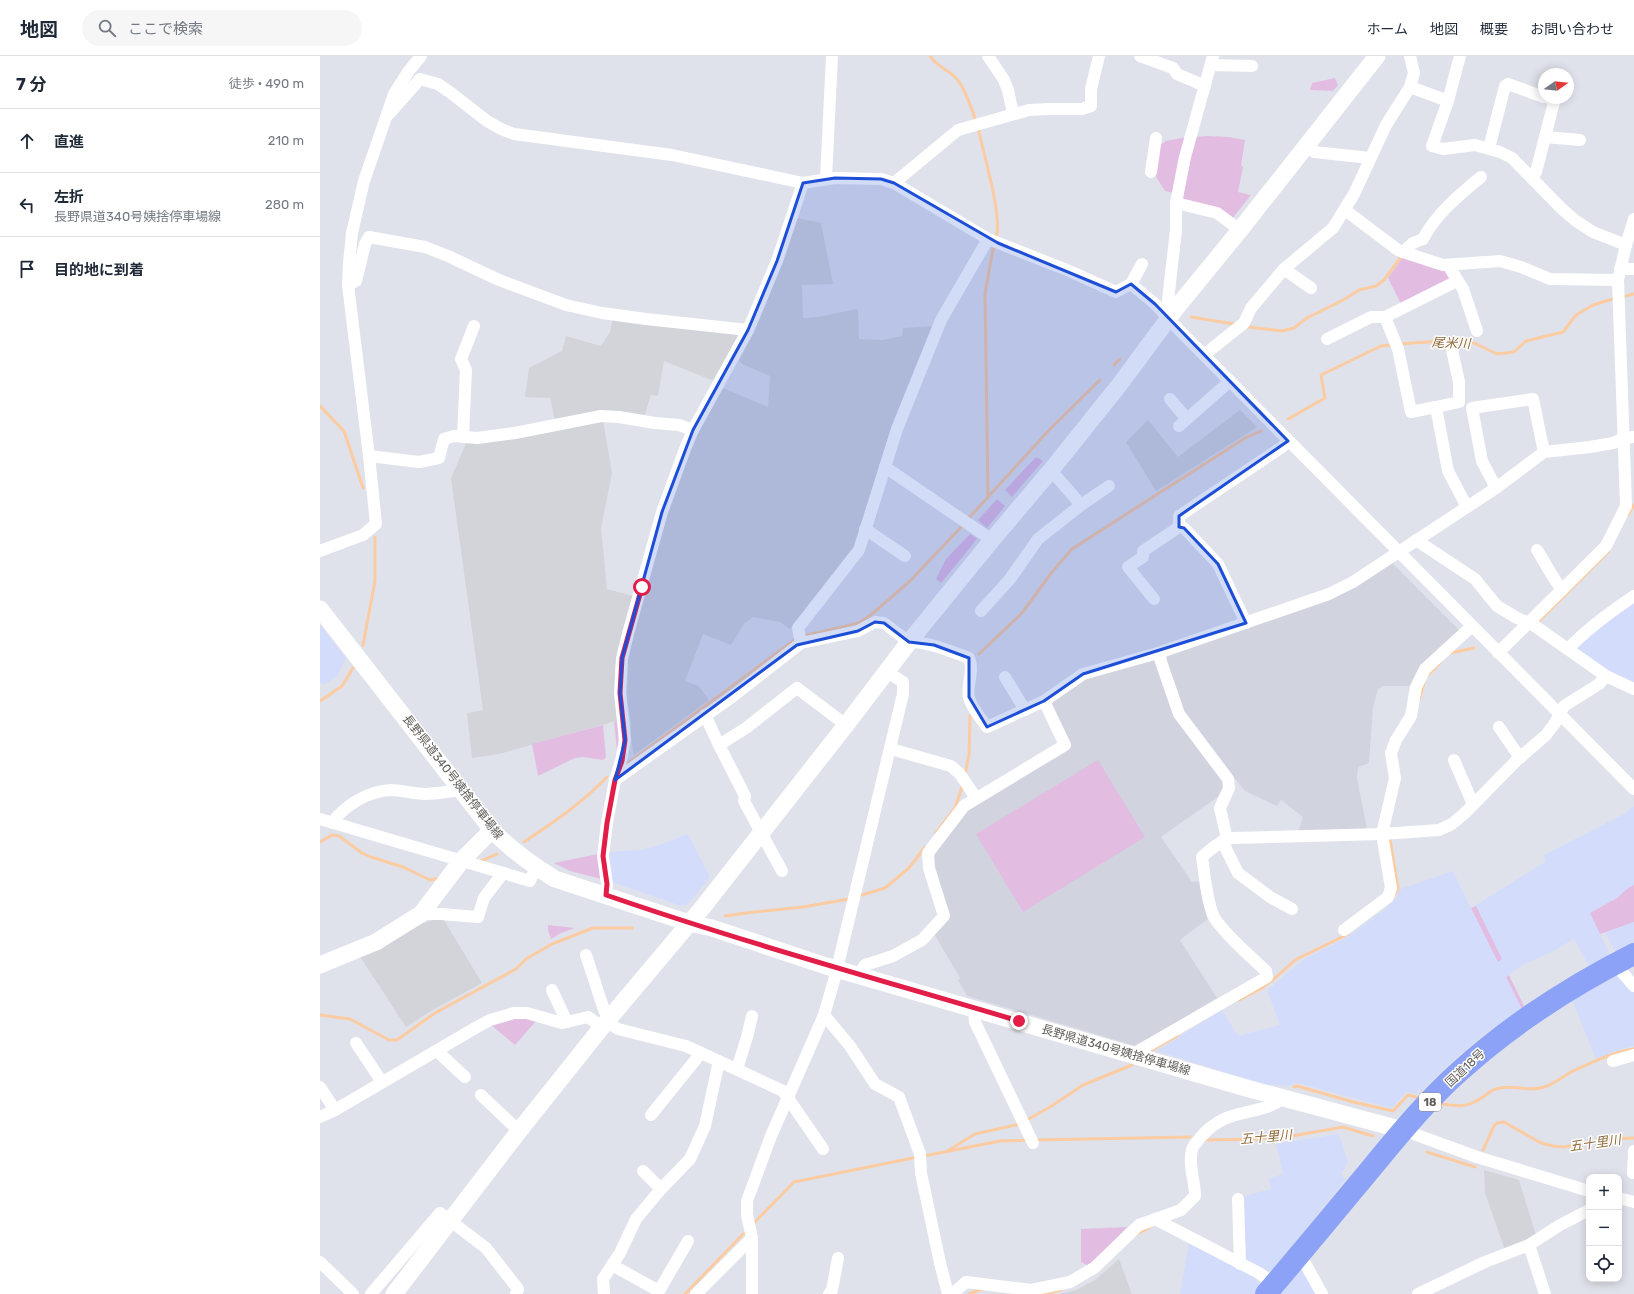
<!DOCTYPE html>
<html lang="ja">
<head>
<meta charset="utf-8">
<style>
	:root { --surface:#fff; --page:#f6f6f7; --text:#1f2937; --muted:#747a83; --line:#e0e1e3 }
	body { margin:0; font-family:Rubik,"Noto Sans JP",sans-serif; background:var(--page); color:var(--text) }
	.controls { position:absolute; right:12px; bottom:12px; display:grid; overflow:hidden; border-radius:8px; box-shadow:0 2px 10px #0003 }
	.controls button { width:36px; height:36px; display:grid; place-items:center; padding:0; border:0; border-bottom:1px solid var(--line); background:var(--surface); color:var(--text); font:20px sans-serif }
	.compass { position:absolute; left:1218px; top:12px; width:36px; height:36px; border-radius:50%; background:var(--surface); box-shadow:0 2px 10px #0003; rotate:76deg }
	.stop { position:absolute; width:12px; height:12px; margin:-9px; border:3px solid #e11d48; border-radius:50%; background:#fff }
	.stop.end { background:#e11d48; border-color:#fff; box-shadow:0 1px 4px #0008 }
	.list { margin:0; padding:0; list-style:none }
	h2 { display:flex; justify-content:space-between; align-items:center; height:52px; margin:0; padding:0 16px; font-size:17px }
	h2 small { font-size:13px; font-weight:400; color:var(--muted) }
	.list li { display:grid; grid-template-columns:26px 1fr auto; gap:12px; align-items:center; box-sizing:border-box; height:64px; padding:0 16px; border-top:1px solid var(--line) }
	.list b { display:block; font-size:15px; white-space:nowrap }
	.list p { margin:0; font-size:13px; white-space:nowrap; color:var(--muted) }
	.list em { font-size:13px; font-style:normal; color:var(--muted) }
	.icon { flex:none; width:22px; height:22px; fill:none; stroke:currentColor; stroke-width:2; stroke-linecap:round; stroke-linejoin:round }
	.map { position:relative; flex:none; width:1314px; height:1238px; overflow:hidden }
	header { display:flex; align-items:center; gap:24px; box-sizing:border-box; height:56px; padding:0 20px; background:var(--surface); border-bottom:1px solid var(--line) }
	header strong { font-size:19px }
	nav { display:flex; gap:22px; margin-inline-start:auto; font-size:14px }
	.search { width:280px; height:36px; background:var(--page); display:flex; align-items:center; gap:10px; box-sizing:border-box; padding:0 14px; border-radius:22px; color:var(--muted); font-size:15px }
	main { display:flex }
	aside { flex:1; background:var(--surface) }
	.map>svg:first-child { display:block }
	.commercial { fill:#d4dcfc }
	.industrial { fill:#d3d4da }
	.education { fill:#d1d3de }
	.green { fill:#e2bde1 }
	.lines { fill:none; stroke-linecap:round; stroke-linejoin:round }
	.stream { stroke:#fbcba1; stroke-width:3 }
	.street { stroke:#fff; stroke-width:12 }
	.secondary { stroke:#fff; stroke-width:17 }
	.highway { stroke:#8ba2f7; stroke-width:22 }
	.route { stroke:#e11d48; stroke-width:5 }
	.marked { fill:#1d4ed8; fill-opacity:0.2; stroke:#1d4ed8; stroke-width:3; stroke-linejoin:round }
	.labels { text-anchor:middle; dominant-baseline:central; stroke-width:3; stroke-linejoin:round; paint-order:stroke }
	.shield { fill:#fff; stroke:#908e8b; stroke-width:1 }
	.shield-label { font-size:11px; font-weight:bold; fill:#605d59 }
	.street-label { font-size:12px; fill:#605d59; stroke:#fff }
	.water-label { font-size:13px; font-style:italic; fill:#916a38; stroke:#fff }
</style>
</head>
<body>
<header>
<strong>地図</strong>
<div class="search"><svg class="icon" aria-label="search" viewBox="0 0 24 24"><circle cx="10" cy="10" r="6"/><path d="M15 15l6 6"/></svg>ここで検索</div>
<nav><a>ホーム</a><a>地図</a><a>概要</a><a>お問い合わせ</a></nav>
</header>
<main>
<aside>
<h2>7 分<small>徒歩 · 490 m</small></h2>
<ul class="list">
<li><svg class="icon" aria-label="ahead" viewBox="0 0 24 24"><path d="M12 20V5M6 11l6-6 6 6"/></svg><div><b>直進</b></div><em>210 m</em></li>
<li><svg class="icon" aria-label="left" viewBox="0 0 24 24"><path d="M17 20v-9H6M10 6l-5 5 5 5"/></svg><div><b>左折</b><p>長野県道340号姨捨停車場線</p></div><em>280 m</em></li>
<li><svg class="icon" aria-label="arrive" viewBox="0 0 24 24"><path d="M6 21V4h12l-3 4 3 4H6"/></svg><div><b>目的地に到着</b></div></li>
</ul>
</aside>
<div class="map">
<svg width="1314" height="1238" viewBox="0 0 1314 1238">
	<rect width="100%" height="100%" fill="#e0e2eb"/>
	<g class="commercial">
		<polygon points="1314,546 1314,629 1289,617 1257,595 1256,591 1275,572"/>
		<polygon points="0,569 26,602 18,619 4,629 0,626"/>
		<polygon points="1313,750 1314,751 1314,829 1308,832 1297,842 1271,857 1290,900 1270,912 1254,883 1230,897 1206,907 1186,921 1202,953 1163,979 1127,1010 1102,1035 1099,1034 1096,1038 1088,1036 1085,1037 1072,1052 977,1027 969,1030 944,1028 836,995 902,954 918,980 960,969 947,934 986,902 1027,881 1064,854 1075,843 1080,833 1133,815 1151,852 1225,806 1224,799 1306,757"/>
		<polygon points="368,778 390,821 368,848 361,850 292,826 288,796 320,794 339,789"/>
		<polygon points="1314,866 1314,888 1296,897 1285,876"/>
		<polygon points="1298,917 1314,934 1314,990 1305,992 1276,1003 1252,944"/>
		<polygon points="1019,1078 1028,1106 1021,1118 1026,1123 954,1213 948,1215 924,1204 921,1141 951,1133 949,1122 963,1118 956,1088"/>
		<polygon points="869,1187 934,1221 942,1230 935,1238 860,1238"/>
		<polygon points="983,1211 997,1238 956,1238"/>
	</g>
	<g class="industrial">
		<polygon points="477,162 501,167 513,228 482,229 483,262 497,261 538,253 539,283 562,284 582,280 583,272 614,270 535,493 470,573 460,566 433,561 424,568 411,589 383,578 365,625 379,630 389,644 314,699 311,683 311,667 307,642 308,605 313,580 348,456 361,414 381,371 403,332 448,351 450,320 424,309 419,305 436,272 446,248"/>
		<polygon points="293,262 420,278 394,325 344,305 338,340 331,339 324,361 235,365 230,342 205,341 209,312 242,295 246,280 281,290 290,276"/>
		<polygon points="920,354 937,371 836,435 806,386 828,364 858,401"/>
		<polygon points="283,364 292,417 281,472 287,533 313,540 302,578 295,612 299,664 179,698 152,702 147,657 163,654 131,422 147,385"/>
		<polygon points="122,861 162,927 114,953 86,971 39,899 92,871"/>
		<polygon points="1164,1114 1199,1124 1216,1179 1185,1194 1165,1137"/>
		<polygon points="799,1203 812,1238 740,1238 756,1234 775,1224"/>
	</g>
	<g class="education">
		<polygon points="1072,507 1140,575 1090,630 1063,630 1058,633 1053,651 1049,707 1038,711 1037,722 1047,773 978,776 983,761 961,744 957,750 925,735 863,657 846,606 848,597"/>
		<polygon points="832,603 836,605 903,725 904,731 899,740 841,781 872,826 881,825 889,862 860,884 897,942 816,990 647,940 638,924 640,922 613,876 628,861 614,810 614,800 617,792 649,752 751,691 730,649 730,645 762,624"/>
	</g>
	<g class="green">
		<polygon points="1015,22 1018,29 1013,35 990,34 992,27"/>
		<polygon points="887,80 909,81 925,84 921,110 923,111 918,136 931,139 912,163 861,142 874,81"/>
		<polygon points="867,81 853,137 845,135 835,119 839,90 846,85"/>
		<polygon points="1083,201 1126,214 1130,221 1130,225 1081,248 1068,222"/>
		<polygon points="716,401 723,405 692,441 685,434"/>
		<polygon points="677,443 685,450 667,472 658,464"/>
		<polygon points="650,478 657,483 621,527 616,523 626,503"/>
		<polygon points="299,664 298,694 297,694 294,666"/>
		<polygon points="283,669 286,701 283,704 263,701 255,702 218,720 212,688"/>
		<polygon points="778,704 825,781 703,856 656,778"/>
		<polygon points="278,798 281,823 250,815 234,807"/>
		<polygon points="1314,829 1314,866 1280,878 1270,857 1297,842 1308,832"/>
		<polygon points="1156,850 1182,903 1178,906 1151,852"/>
		<polygon points="228,869 255,872 241,877 231,883 228,874"/>
		<polygon points="1189,919 1205,952 1202,953 1186,921"/>
		<polygon points="194,961 217,964 195,989 171,969"/>
		<polygon points="807,1171 773,1206 768,1210 761,1206 761,1173"/>
	</g>
	<g class="lines">
		<g class="stream">
			<path d="M 610,0 C 619,13 628,13 636,22 C 643,29 654,57 656,67"/>
			<path d="M 658,72 C 663,96 683,161 676,182"/>
			<polyline points="1302,241 1314,238"/>
			<polyline points="871,261 914,268"/>
			<polyline points="928,271 962,275 974,272 987,262 1025,243 1039,234 1056,230 1064,224 1081,201"/>
			<polyline points="1078,288 1123,285 1154,287 1177,298 1194,296 1206,285 1243,276 1256,259 1273,249 1296,242"/>
			<polyline points="794,309 800,303"/>
			<polyline points="0,350 24,375 43,432"/>
			<polyline points="968,363 1005,342 1001,319 1061,290 1073,289"/>
			<polyline points="668,441 665,237 674,188"/>
			<polyline points="1308,459 1314,449"/>
			<polyline points="647,464 730,373 780,324"/>
			<polyline points="1219,565 1289,495"/>
			<polyline points="483,580 539,567 552,558 590,525 644,468"/>
			<polyline points="43,589 55,525 55,481"/>
			<polyline points="1130,597 1154,592"/>
			<polyline points="659,598 702,557 732,516 752,493 925,382 941,375"/>
			<polyline points="1107,620 1120,607"/>
			<polyline points="1099,644 1104,627"/>
			<polyline points="0,645 22,630 33,612"/>
			<polyline points="307,708 477,582"/>
			<polyline points="645,719 649,699 650,660"/>
			<polyline points="616,777 635,752 643,728"/>
			<polyline points="1070,783 1078,833 1071,844"/>
			<polyline points="0,786 12,779 19,780 42,797 51,801 83,811 110,824 121,822"/>
			<path d="M 204,786 C 234,766 262,747 287,721"/>
			<polyline points="161,805 177,798"/>
			<polyline points="542,839 565,832 589,812 605,791"/>
			<polyline points="405,860 426,857 483,851 529,843"/>
			<polyline points="919,944 942,932 954,923 975,904 1028,878"/>
			<polyline points="0,959 30,963 69,984 77,984 115,957 196,913 206,903 232,888 273,872 312,872"/>
			<polyline points="832,994 857,980"/>
			<polyline points="974,1031 977,1030 1033,1046 1073,1055 1088,1039 1096,1041"/>
			<path d="M 1123,1048 C 1141,1051 1148,1051 1163,1041 C 1167,1038 1172,1034 1176,1033 C 1192,1027 1208,1037 1224,1031 C 1234,1028 1242,1021 1251,1016 C 1270,1007 1293,996 1314,993"/>
			<polyline points="705,1065 730,1051 763,1029 812,1009"/>
			<polyline points="714,1084 870,1081"/>
			<polyline points="885,1084 938,1083 972,1080 1023,1071 1053,1080"/>
			<polyline points="629,1094 655,1078 700,1068"/>
			<polyline points="1163,1094 1174,1070 1177,1067 1184,1066 1221,1087 1233,1090 1244,1091 1288,1083 1314,1082"/>
			<polyline points="1107,1096 1155,1111"/>
			<polyline points="604,1100 680,1085 709,1084"/>
			<polyline points="432,1169 474,1126 598,1101"/>
			<polyline points="817,1178 830,1171"/>
			<polyline points="365,1238 427,1174"/>
			<polyline points="649,1238 662,1233"/>
			<polyline points="721,1238 741,1234"/>
		</g>
		<g class="street">
			<polyline points="668,0 684,24 688,34 693,58"/>
			<polyline points="820,0 853,12 857,18 885,30"/>
			<polyline points="891,9 932,10"/>
			<polyline points="1090,31 1128,45 1140,0"/>
			<polyline points="1128,45 1112,90 1123,93 1155,89 1180,96 1192,102 1242,153 1256,165 1273,176 1306,189"/>
			<polyline points="68,59 100,23 118,28 131,37 167,65 181,73 194,78 352,99 483,127 515,122 561,123 574,127 668,183 747,214 796,236 811,228 822,208"/>
			<polyline points="1225,81 1260,84"/>
			<polyline points="987,90 994,96 1050,102"/>
			<polyline points="1169,92 1185,30 1188,28 1224,41"/>
			<polyline points="831,116 836,82"/>
			<polyline points="1211,120 1216,116 1234,46 1232,43 1228,42"/>
			<polyline points="506,123 512,0"/>
			<polyline points="574,127 638,74 709,54 729,53 762,53 771,50 771,33 779,0"/>
			<polyline points="856,147 897,157 920,174"/>
			<path d="M 1025,154 L 1078,194 L 1083,196 L 1093,187 L 1103,183 C 1116,158 1139,139 1161,121"/>
			<polyline points="1083,196 1123,209 1180,205 1201,211 1230,223 1298,224"/>
			<polyline points="1128,209 1143,233 1157,275"/>
			<polyline points="964,213 991,232"/>
			<polyline points="1300,213 1314,213"/>
			<polyline points="811,228 835,248 860,275 1314,733"/>
			<polyline points="28,229 36,225 45,188 49,181 105,191 128,200 179,224 246,249 282,257 326,263 428,274"/>
			<polyline points="1065,261 1078,293 1091,356 1116,351"/>
			<polyline points="849,264 848,244 856,174 856,147 865,101 893,0"/>
			<polyline points="1007,283 1051,261 1065,261 1137,225"/>
			<polyline points="1132,294 1139,326 1139,346 1116,351 1128,415 1147,451"/>
			<polyline points="884,299 924,267 931,252 964,213 1013,172 1034,138 1066,69 1090,31 1094,17 1090,0"/>
			<polyline points="850,343 867,363"/>
			<polyline points="859,370 910,325"/>
			<polyline points="143,381 146,314 141,303 154,270"/>
			<polyline points="49,400 99,406 119,402 124,383 134,380 157,382 195,377 281,360 299,361 335,367 359,369 373,374"/>
			<polyline points="565,411 672,484"/>
			<polyline points="732,413 736,420 761,449"/>
			<polyline points="1176,432 1162,405 1152,352 1213,343 1224,396"/>
			<polyline points="545,473 585,500"/>
			<polyline points="1096,484 1155,523 1177,550 1197,562 1212,568 1286,620 1314,633"/>
			<path d="M 1217,494 C 1226,508 1232,521 1242,534"/>
			<polyline points="0,495 43,479 56,468 49,400 28,229 29,207 32,177 44,125 74,38 88,16 101,0"/>
			<polyline points="834,543 808,511 823,501 823,495 859,471"/>
			<polyline points="661,555 690,523 718,483 761,449 789,430"/>
			<polyline points="926,567 898,508 864,472 859,471 859,460 962,391 968,385"/>
			<polyline points="481,587 478,572 539,494 577,373 621,264 668,183"/>
			<path d="M 1248,593 C 1268,572 1290,556 1314,540"/>
			<polyline points="838,597 859,658 908,723 909,732 900,752 907,783"/>
			<polyline points="1178,597 1286,490 1306,450 1298,224 1306,189 1314,163"/>
			<polyline points="685,621 705,654"/>
			<polyline points="385,659 399,689 426,672 477,632 526,669"/>
			<polyline points="1179,671 1200,702"/>
			<polyline points="399,689 425,740 424,745 462,815"/>
			<polyline points="571,693 631,710 640,718 656,742"/>
			<polyline points="1134,704 1153,748"/>
			<path d="M 295,724 L 413,640 L 481,587 L 538,575 L 555,566 L 564,567 L 589,586 C 610,586 629,595 649,602 C 655,615 646,629 649,642 C 652,653 662,663 667,671 L 724,645 L 763,618 L 838,597 L 1009,538 L 1033,526 L 1176,432 L 1224,396 L 1270,391 L 1293,387 L 1304,382 L 1314,381"/>
			<polyline points="0,763 210,825 216,811"/>
			<path d="M 12,767 C 25,749 48,735 71,734 C 82,734 93,738 105,738 C 117,738 130,735 142,734"/>
			<polyline points="902,785 918,817 950,841 972,853"/>
			<polyline points="286,839 287,828 283,800 287,767 295,724 301,705 305,684 300,637 302,602 309,574 342,456 365,393 373,374 428,274 457,205 483,127"/>
			<polyline points="101,858 121,858 158,861 164,842 183,817"/>
			<polyline points="1024,874 1068,841 1071,832 1062,778 1075,722 1071,697 1076,684 1091,660 1096,631 1105,613 1152,570"/>
			<polyline points="266,899 284,954 289,961"/>
			<polyline points="1296,907 1300,914 1314,930"/>
			<polyline points="541,919 543,912 545,909 573,900 602,884 624,860 609,812 608,797 644,750 745,689 724,645"/>
			<polyline points="232,934 247,966"/>
			<polyline points="654,952 655,966 713,1087"/>
			<polyline points="504,959 530,990 555,1028 579,1041 600,1098 601,1117 620,1207 628,1238"/>
			<polyline points="286,965 298,973 366,990 463,1035 503,1093"/>
			<polyline points="36,987 62,1026"/>
			<polyline points="117,995 145,1021"/>
			<path d="M 813,999 L 820,994 L 947,921 L 946,915 C 934,904 898,872 893,859 C 886,841 885,820 882,801 C 892,792 900,785 913,782 L 1062,778 L 1119,774 L 1132,768 L 1145,757 L 1197,704 L 1226,679 L 1235,667 L 1244,650 L 1279,628 L 1286,620"/>
			<polyline points="1293,1005 1314,999"/>
			<polyline points="417,1013 427,981 432,960"/>
			<polyline points="0,1031 15,1054"/>
			<polyline points="161,1039 199,1075"/>
			<polyline points="331,1059 381,997"/>
			<polyline points="0,1061 15,1054 157,971 170,964 194,957 207,957 242,967 268,961 282,971"/>
			<polyline points="1083,1074 1157,1101 1269,1135"/>
			<polyline points="323,1115 341,1133"/>
			<polyline points="1313,1117 1314,1095"/>
			<polyline points="1299,1142 1314,1146"/>
			<polyline points="918,1143 920,1208"/>
			<polyline points="835,1163 939,1217 955,1228"/>
			<polyline points="1209,1189 1225,1238"/>
			<polyline points="980,1198 1002,1238"/>
			<polyline points="0,1206 33,1238"/>
			<polyline points="292,1209 339,1235 368,1185"/>
			<polyline points="51,1238 120,1157 166,1192 198,1233 196,1238"/>
			<polyline points="284,1238 283,1223 300,1197 316,1163 341,1133 370,1103 385,1070 399,1005"/>
			<polyline points="376,1238 432,1182"/>
			<polyline points="432,1238 432,1182 427,1159 427,1145 451,1080 504,959 515,921 583,638 583,626 567,616"/>
			<polyline points="509,1238 512,1234 518,1202"/>
			<path d="M 632,1238 L 646,1226 L 711,1234 L 750,1226 L 774,1212 L 819,1169 L 861,1154 L 875,1140 C 875,1125 868,1109 872,1094 C 872,1090 878,1085 880,1082 C 907,1049 937,1062 964,1042"/>
			<polyline points="1098,1238 1165,1206 1209,1189 1240,1169 1269,1154"/>
		</g>
		<g class="secondary">
			<path d="M 0,553 L 172,774 C 191,794 212,809 235,823 L 369,867 L 392,872 L 506,910 L 926,1032 L 1083,1074"/>
			<polyline points="0,909 56,886 101,858 142,804 172,774"/>
			<polyline points="74,1238 199,1075 282,971 383,851 526,669 589,586 672,484 732,413 800,328 857,251 920,174 1057,0"/>
		</g>
		<path class="highway" d="M 946,1238 C 981,1197 1015,1156 1049,1115 C 1078,1080 1107,1044 1141,1014 C 1192,968 1253,929 1314,898"/>
	</g>
	<g class="lines">
		<path class="route" d="M 322,531 L 302,602 L 300,637 L 305,684 L 302,705 L 295,724 L 287,767 L 283,800 L 287,828 L 286,839 C 422,886 561,924 699,965"/>
	</g>
	<path class="marked" d="M 515,122 L 561,123 L 574,127 L 678,187 L 796,236 L 811,228 L 835,248 L 968,385 L 859,460 L 859,471 L 864,472 L 898,508 L 926,567 L 763,618 L 724,645 L 667,671 L 649,641 L 649,602 L 614,589 L 589,586 L 564,567 L 555,566 L 538,575 L 477,589 L 295,724 L 305,684 L 300,637 L 302,602 L 342,456 L 373,374 L 428,274 L 457,205 L 483,127 Z"/>
	<g class="labels">
		<rect class="shield" x="1099" y="1037" width="22" height="18" rx="3"/>
		<g class="shield-label">
			<text x="1110" y="1046">18</text>
		</g>
		<g class="street-label">
			<text transform="translate(133 721) rotate(52)">長野県道340号姨捨停車場線</text>
			<text transform="translate(796 994) rotate(16)">長野県道340号姨捨停車場線</text>
			<text transform="translate(1145 1012) rotate(-43)">国道18号</text>
		</g>
		<g class="water-label">
			<text transform="translate(1131 287) rotate(2)">尾米川</text>
			<text transform="translate(946 1081) rotate(-5)">五十里川</text>
			<text transform="translate(1275 1087) rotate(-8)">五十里川</text>
		</g>
	</g>
</svg>
<div class="controls">
<button>+</button>
<button>−</button>
<button><svg class="icon" aria-label="locate" viewBox="0 0 24 24"><circle cx="12" cy="12" r="6"/><path d="M12 2v4M12 18v4M2 12h4M18 12h4"/></svg></button>
</div>
<svg class="compass" viewBox="-18 -18 36 36"><path d="M0-13l5 13h-10z" fill="#e53935"/><path d="M0 13l5-13h-10z" fill="#747a83"/></svg>
<div class="stop" style="left:322px;top:531px"></div>
<div class="stop end" style="left:699px;top:965px"></div>
</div>
</main>
</body>
</html>
